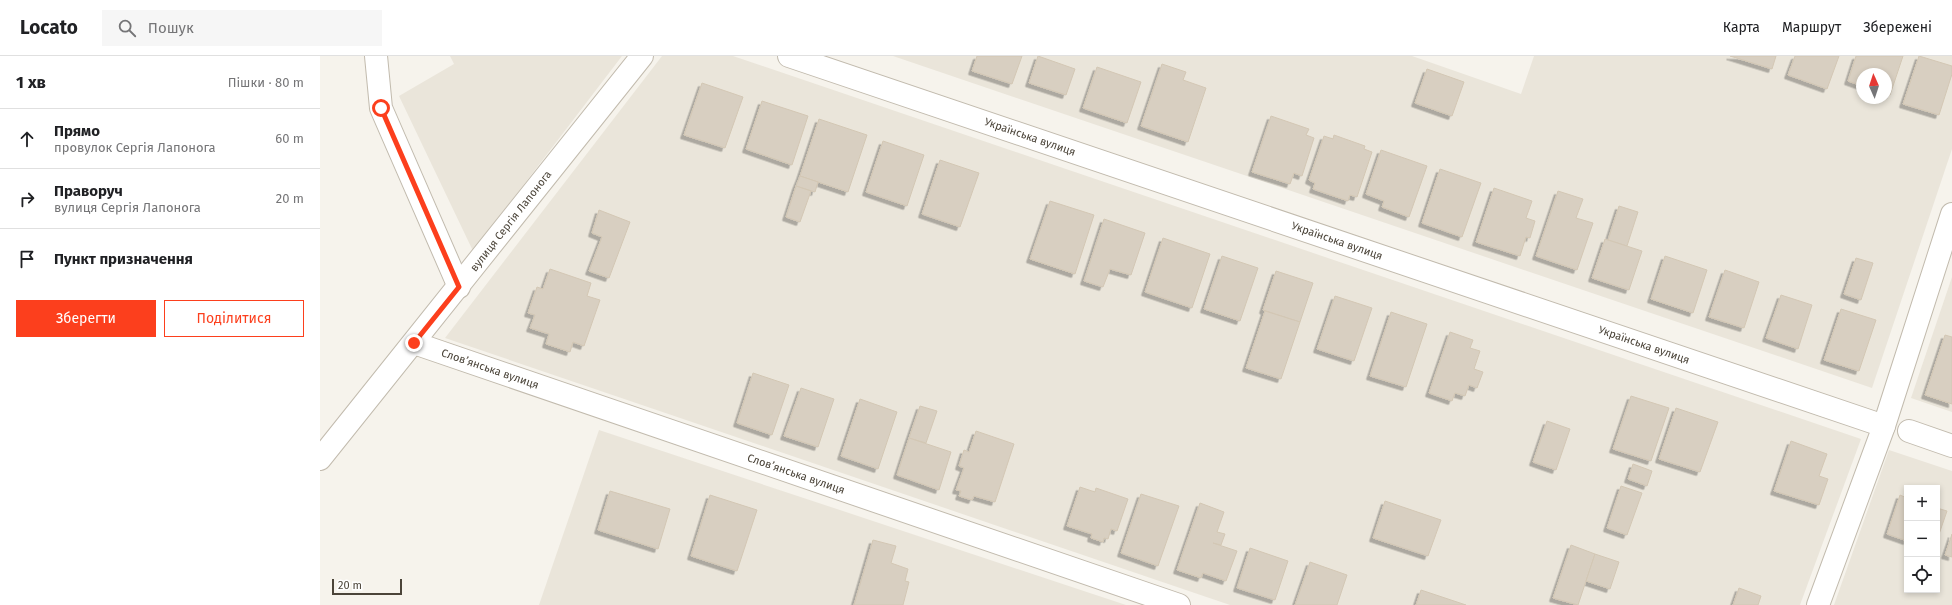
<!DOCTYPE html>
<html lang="uk">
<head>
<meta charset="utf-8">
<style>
	:root { --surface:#fff; --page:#f6f6f6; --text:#202124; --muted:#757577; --line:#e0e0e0; --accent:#fc3f1d }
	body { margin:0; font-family:"Fira Sans",sans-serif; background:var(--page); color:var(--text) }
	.controls { position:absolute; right:12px; bottom:12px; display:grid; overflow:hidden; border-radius:0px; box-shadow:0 2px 6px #0003 }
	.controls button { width:36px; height:36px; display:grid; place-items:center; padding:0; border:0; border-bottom:1px solid var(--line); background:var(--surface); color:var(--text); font:20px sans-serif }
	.compass { position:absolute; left:1536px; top:12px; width:36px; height:36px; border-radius:50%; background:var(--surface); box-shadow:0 2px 6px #0003; rotate:357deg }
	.scale { position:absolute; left:12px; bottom:10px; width:70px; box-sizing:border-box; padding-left:4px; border:2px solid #4b4439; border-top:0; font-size:11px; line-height:14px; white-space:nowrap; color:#4b4439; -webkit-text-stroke:3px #fff; paint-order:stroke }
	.stop { position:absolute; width:12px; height:12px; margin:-9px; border:3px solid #fc3f1d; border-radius:50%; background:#fff }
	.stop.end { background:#fc3f1d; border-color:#fff; box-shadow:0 1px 4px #0008 }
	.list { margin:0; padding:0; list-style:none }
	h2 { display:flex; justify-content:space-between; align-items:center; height:52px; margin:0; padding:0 16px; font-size:17px }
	h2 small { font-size:13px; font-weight:400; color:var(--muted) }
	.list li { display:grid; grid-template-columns:26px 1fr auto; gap:12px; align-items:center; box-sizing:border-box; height:60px; padding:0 16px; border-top:1px solid var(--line) }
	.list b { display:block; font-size:15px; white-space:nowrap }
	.list p { margin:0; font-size:13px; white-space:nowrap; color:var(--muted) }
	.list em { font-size:13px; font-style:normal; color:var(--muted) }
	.actions { display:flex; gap:8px; padding:12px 16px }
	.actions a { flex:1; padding:9px 0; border:1px solid var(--accent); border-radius:0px; text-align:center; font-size:14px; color:var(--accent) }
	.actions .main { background:var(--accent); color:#fff }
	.icon { flex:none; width:22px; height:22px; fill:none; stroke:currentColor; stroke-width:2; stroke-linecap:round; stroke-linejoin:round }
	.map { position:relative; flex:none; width:1632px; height:549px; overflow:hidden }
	header { display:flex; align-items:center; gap:24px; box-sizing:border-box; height:56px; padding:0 20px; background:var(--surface); border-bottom:1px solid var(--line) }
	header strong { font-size:19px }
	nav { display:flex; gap:22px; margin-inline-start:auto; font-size:14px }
	.search { width:280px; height:36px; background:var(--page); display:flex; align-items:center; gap:10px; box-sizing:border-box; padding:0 14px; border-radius:0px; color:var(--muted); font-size:15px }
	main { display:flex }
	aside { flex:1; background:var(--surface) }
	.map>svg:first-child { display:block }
	.residential { fill:#eae5da; fill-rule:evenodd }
	.building { fill:#d8cfc1; stroke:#d3c7b4; filter:url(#shadow) }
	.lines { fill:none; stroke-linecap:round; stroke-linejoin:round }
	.minor-casing { stroke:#c2bbae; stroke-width:24 }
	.minor { stroke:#fff; stroke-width:22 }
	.route { stroke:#fc3f1d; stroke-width:5 }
	.labels { text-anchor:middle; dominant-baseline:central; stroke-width:4; stroke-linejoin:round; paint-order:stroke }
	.street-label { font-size:11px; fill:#4b4439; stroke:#fff }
</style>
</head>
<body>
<header>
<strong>Locato</strong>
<div class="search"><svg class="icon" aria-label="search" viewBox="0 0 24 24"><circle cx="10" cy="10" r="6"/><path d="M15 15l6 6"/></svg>Пошук</div>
<nav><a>Карта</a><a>Маршрут</a><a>Збережені</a></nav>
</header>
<main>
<aside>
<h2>1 хв<small>Пішки · 80 m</small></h2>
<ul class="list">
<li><svg class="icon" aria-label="ahead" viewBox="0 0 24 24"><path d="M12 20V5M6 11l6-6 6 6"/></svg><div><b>Прямо</b><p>провулок Сергія Лапонога</p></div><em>60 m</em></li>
<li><svg class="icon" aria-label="right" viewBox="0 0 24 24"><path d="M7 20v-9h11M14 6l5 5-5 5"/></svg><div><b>Праворуч</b><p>вулиця Сергія Лапонога</p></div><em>20 m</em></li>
<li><svg class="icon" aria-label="arrive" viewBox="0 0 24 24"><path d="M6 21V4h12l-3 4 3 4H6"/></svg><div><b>Пункт призначення</b></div></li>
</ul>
<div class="actions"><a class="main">Зберегти</a><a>Поділитися</a></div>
</aside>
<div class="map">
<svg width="1632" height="549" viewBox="0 0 1632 549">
	<defs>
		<filter id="shadow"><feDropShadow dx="-3.5" dy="3.5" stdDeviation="0" flood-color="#0004"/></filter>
	</defs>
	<rect width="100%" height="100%" fill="#f6f3ec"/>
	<g class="residential">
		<polygon points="130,0 302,0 153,195 79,40 134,8"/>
		<polygon points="342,0 413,0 1541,383 1480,549 910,549 125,282"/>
		<path d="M 573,0 L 1092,0 L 1201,38 L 1214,0 L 1632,0 L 1632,93 L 1552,332 ZM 1542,18 L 1566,18 L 1566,42 L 1542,42 Z"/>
		<polygon points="1632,221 1632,356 1591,342"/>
		<polygon points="279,374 806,549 219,549"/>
		<path d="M 1569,394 L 1632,415 L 1632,549 L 1514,549 ZM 1587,432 L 1617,432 L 1617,534 L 1587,534 Z"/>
	</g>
	<g class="building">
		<polygon points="657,0 702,0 692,28 652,15"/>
		<polygon points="718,0 755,13 746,39 709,27"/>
		<polygon points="1410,0 1456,0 1452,13"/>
		<polygon points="1475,0 1519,0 1507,33 1468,19"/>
		<polygon points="1536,0 1583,0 1570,39 1566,37 1566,18 1542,18 1542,30 1528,25"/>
		<polygon points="1599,0 1632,10 1632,18 1619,59 1583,48"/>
		<polygon points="842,8 866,16 863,24 886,32 868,86 821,70"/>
		<polygon points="777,11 821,26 807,67 763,52"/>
		<polygon points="1107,13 1144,26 1132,60 1095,47"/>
		<polygon points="382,27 423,41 405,92 364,79"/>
		<polygon points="442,45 488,60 472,109 426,93"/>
		<polygon points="951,60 989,73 986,79 994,82 982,120 974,117 970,128 932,116"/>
		<polygon points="499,63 547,79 528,136 480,120"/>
		<polygon points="1014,79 1045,90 1044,93 1052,96 1037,141 1030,139 1028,145 993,133 995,127 989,124 1004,80 1013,83"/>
		<polygon points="563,85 604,99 587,150 546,136"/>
		<polygon points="1061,94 1107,110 1089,161 1062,151 1064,145 1046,138"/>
		<polygon points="620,104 659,117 640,171 602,158"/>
		<polygon points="1120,113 1161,127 1142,181 1102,167"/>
		<polygon points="480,120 498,126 495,136 476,130"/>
		<polygon points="476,130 491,135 480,166 466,161"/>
		<polygon points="1174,132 1212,145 1206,162 1215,165 1210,182 1206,181 1200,200 1156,186"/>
		<polygon points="1238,135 1263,143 1256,162 1273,167 1257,214 1216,200"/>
		<polygon points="730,145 774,159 755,218 710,203"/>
		<polygon points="1299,150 1318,156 1307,190 1288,184"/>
		<polygon points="279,154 310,166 289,222 269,215 282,181 272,177"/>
		<polygon points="784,163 825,177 811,219 790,213 783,231 764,225"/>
		<polygon points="843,182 890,198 872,252 825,236"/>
		<polygon points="1285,183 1322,195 1309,234 1272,222"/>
		<polygon points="902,200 938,212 920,265 884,253"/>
		<polygon points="1345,200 1387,214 1373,257 1331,243"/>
		<polygon points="1536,202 1553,207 1541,244 1524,238"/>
		<polygon points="230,213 271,227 267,240 280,244 264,290 253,286 250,296 226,288 229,278 210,272 215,259 208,257 217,231 223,233"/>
		<polygon points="1405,214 1439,226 1424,272 1389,261"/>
		<polygon points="956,215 993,227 980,266 943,254"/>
		<polygon points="1461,239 1492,249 1478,293 1446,282"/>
		<polygon points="1015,240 1052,252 1034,305 997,293"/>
		<polygon points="1521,253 1556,264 1539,315 1504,304"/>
		<polygon points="945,255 980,266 961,323 926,312"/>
		<polygon points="1071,256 1107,268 1086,331 1050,320"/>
		<polygon points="1130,276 1153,284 1150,292 1160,295 1154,313 1163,316 1157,332 1149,329 1145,340 1135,337 1132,345 1109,337"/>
		<polygon points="1625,279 1632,281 1632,348 1605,339"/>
		<polygon points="433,317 469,329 452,379 417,367"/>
		<polygon points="481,332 514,343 498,391 464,380"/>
		<polygon points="1311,340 1349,352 1331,405 1293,393"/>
		<polygon points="540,343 577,356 558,413 521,400"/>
		<polygon points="600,350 617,355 606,387 589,382"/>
		<polygon points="1356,352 1398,366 1380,416 1339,403"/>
		<polygon points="1227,365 1250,373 1236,414 1213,406"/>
		<polygon points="656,375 694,388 675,446 654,440 652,444 639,440 641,435 636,434 644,412 639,410 644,394 649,396"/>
		<polygon points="589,382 631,396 619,434 577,419"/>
		<polygon points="1471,385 1507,398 1499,420 1508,423 1499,449 1454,435"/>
		<polygon points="1313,408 1332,415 1327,430 1308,423"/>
		<polygon points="1301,430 1322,437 1307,479 1287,472"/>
		<polygon points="760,431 775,436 776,432 808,443 797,475 791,473 788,483 784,482 783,486 771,482 772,478 747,470"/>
		<polygon points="290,435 350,453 338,493 278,474"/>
		<polygon points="821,438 859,450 838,510 801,497"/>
		<polygon points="390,439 437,454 417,515 371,500"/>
		<polygon points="1580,439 1587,442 1587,485 1567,478"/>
		<polygon points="1065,445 1121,464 1108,500 1053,482"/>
		<polygon points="880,447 904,456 897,476 905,478 901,489 893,487 917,495 906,525 883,517 881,522 857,514"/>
		<polygon points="1617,452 1627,455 1617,484"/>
		<polygon points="1632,478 1632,501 1625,499"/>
		<polygon points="553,484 576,490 571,507 588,513 585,525 589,526 583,549 534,549"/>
		<polygon points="1251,489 1275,498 1258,549 1233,542"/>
		<polygon points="930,492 968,505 955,544 917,532"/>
		<polygon points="1275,498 1299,506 1290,533 1266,525"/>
		<polygon points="990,506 1027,519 1017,549 975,549"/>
		<polygon points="1419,532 1441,540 1438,549 1413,549"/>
		<polygon points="1101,534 1146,549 1096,549"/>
	</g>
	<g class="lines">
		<g class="minor-casing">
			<g id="minor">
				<polyline points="56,0 61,52 139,231"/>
				<polyline points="469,0 1564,370"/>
				<polyline points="94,287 859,549"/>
				<polyline points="1589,375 1632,390"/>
				<polyline points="0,403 322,0"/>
				<polyline points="1498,549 1564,370 1632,158"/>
			</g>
		</g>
		<use href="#minor" class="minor"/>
	</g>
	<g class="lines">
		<polyline class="route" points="61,52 139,231 94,287"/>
	</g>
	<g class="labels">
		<g class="street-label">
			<text transform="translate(710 81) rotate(19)">Українська вулиця</text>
			<text transform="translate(191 165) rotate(-52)">вулиця Сергія Лапонога</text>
			<text transform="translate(1017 185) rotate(19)">Українська вулиця</text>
			<text transform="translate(1324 289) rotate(19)">Українська вулиця</text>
			<text transform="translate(170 313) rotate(19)">Словʼянська вулиця</text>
			<text transform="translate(476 418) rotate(19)">Словʼянська вулиця</text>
		</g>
	</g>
</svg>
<div class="controls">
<button>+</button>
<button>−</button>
<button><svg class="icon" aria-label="locate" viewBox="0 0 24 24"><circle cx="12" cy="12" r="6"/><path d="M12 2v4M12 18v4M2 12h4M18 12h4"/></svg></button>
</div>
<svg class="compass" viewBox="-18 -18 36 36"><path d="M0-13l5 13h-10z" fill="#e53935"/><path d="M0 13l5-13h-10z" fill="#757577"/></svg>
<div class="scale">20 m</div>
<div class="stop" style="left:61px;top:52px"></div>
<div class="stop end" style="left:94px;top:287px"></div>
</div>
</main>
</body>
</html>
